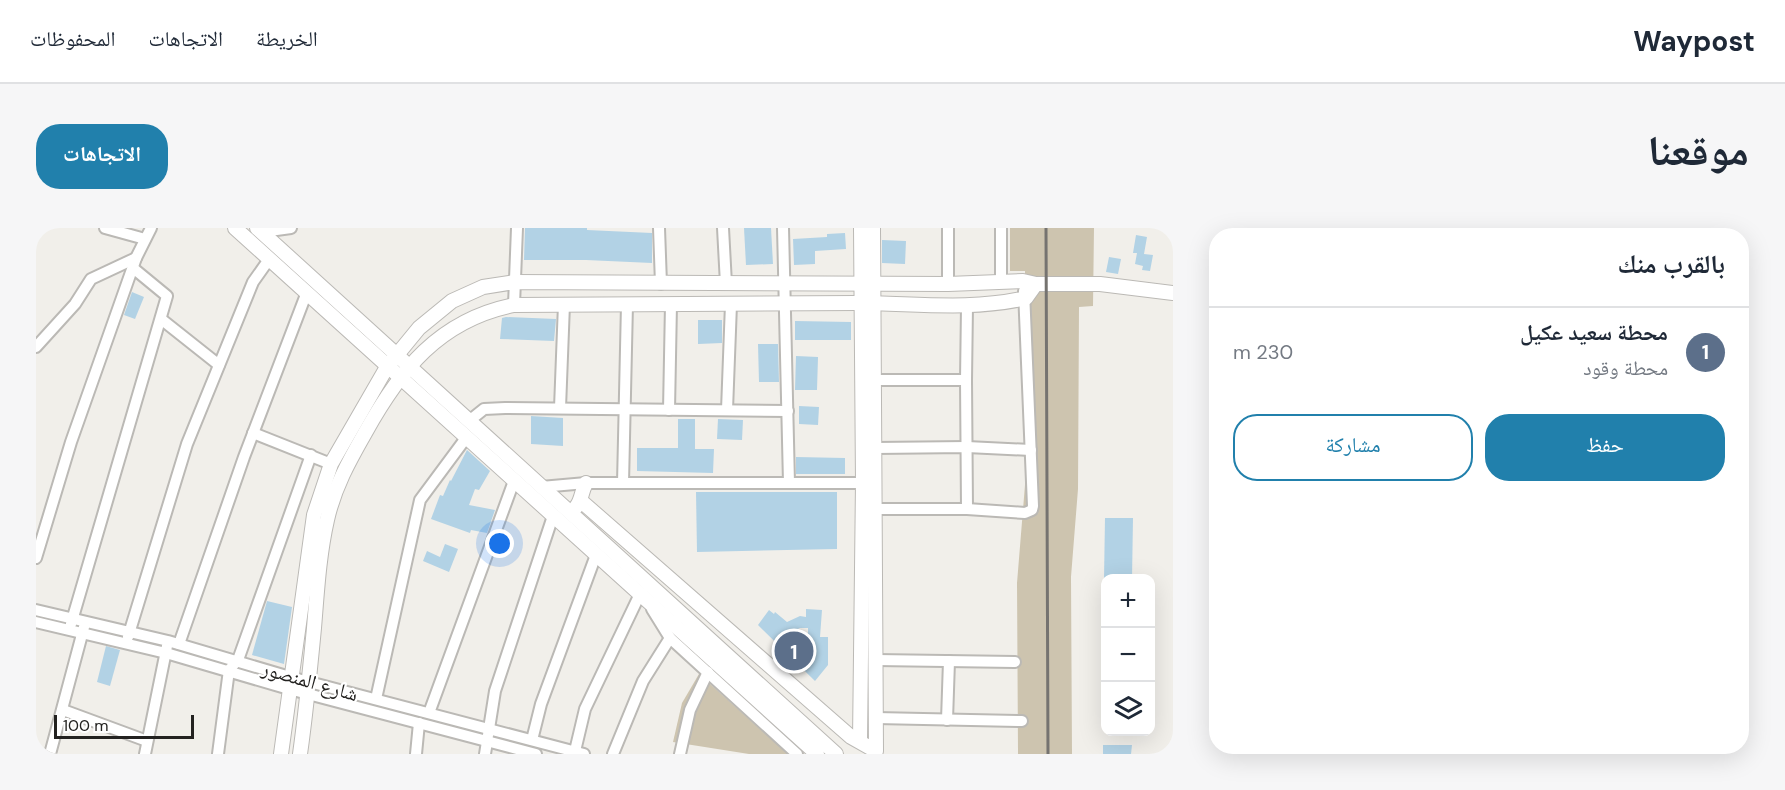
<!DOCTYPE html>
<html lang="ar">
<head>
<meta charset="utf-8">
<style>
	:root { --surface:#fff; --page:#f6f6f7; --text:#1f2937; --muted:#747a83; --line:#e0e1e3; --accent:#2180ac }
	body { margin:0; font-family:"DM Sans","Noto Naskh Arabic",sans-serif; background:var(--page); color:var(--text); direction:rtl }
	.controls { position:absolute; right:18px; bottom:18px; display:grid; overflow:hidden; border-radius:12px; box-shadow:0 6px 24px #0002 }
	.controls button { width:54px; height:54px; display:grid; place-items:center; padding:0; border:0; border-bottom:2px solid var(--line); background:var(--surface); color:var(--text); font:30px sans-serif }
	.scale { position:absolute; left:18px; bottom:15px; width:140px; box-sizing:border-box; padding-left:6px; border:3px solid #232220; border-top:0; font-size:16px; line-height:21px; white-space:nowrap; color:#232220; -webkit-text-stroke:4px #fff; paint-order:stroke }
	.you { position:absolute; left:464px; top:316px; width:21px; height:21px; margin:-15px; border:4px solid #fff; border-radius:50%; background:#1a73e8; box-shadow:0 0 0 9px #1a73e833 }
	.badge { display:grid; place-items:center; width:39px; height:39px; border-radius:50%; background:var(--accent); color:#fff; font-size:20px; font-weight:700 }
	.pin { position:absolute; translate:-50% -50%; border:3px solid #fff; box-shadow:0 2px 6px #0006 }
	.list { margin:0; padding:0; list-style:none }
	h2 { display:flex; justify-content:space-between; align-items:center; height:78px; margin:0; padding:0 24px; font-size:26px }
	h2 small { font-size:20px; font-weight:400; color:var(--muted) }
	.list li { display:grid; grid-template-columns:39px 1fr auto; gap:18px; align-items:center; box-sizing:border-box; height:90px; padding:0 24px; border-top:2px solid var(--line) }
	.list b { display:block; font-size:22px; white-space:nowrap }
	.list p { margin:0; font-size:20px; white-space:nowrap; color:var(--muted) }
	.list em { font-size:20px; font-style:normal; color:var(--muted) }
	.actions { display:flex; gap:12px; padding:18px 24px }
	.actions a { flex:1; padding:14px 0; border:2px solid var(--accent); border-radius:24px; text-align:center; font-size:21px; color:var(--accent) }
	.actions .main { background:var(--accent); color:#fff }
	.icon { flex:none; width:33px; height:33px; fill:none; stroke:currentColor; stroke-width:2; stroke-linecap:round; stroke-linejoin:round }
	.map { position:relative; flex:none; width:1137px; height:526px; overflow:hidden; direction:ltr; border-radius:24px }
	header { display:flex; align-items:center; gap:36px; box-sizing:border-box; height:84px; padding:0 30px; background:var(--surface); border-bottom:2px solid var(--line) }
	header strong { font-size:28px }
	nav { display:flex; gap:33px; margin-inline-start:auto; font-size:21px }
	.intro { display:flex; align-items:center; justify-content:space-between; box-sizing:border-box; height:144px; padding:0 36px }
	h1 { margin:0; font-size:42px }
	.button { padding:15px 27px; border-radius:24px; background:var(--accent); color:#fff; font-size:21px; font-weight:700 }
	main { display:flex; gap:36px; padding:0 36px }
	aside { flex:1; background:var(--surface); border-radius:24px; box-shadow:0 6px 24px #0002 }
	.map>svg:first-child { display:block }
	.green { fill:#cdc4af }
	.building { fill:#b2d2e5; fill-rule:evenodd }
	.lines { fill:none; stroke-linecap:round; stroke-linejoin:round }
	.minor-casing { stroke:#bbb9b5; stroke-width:14 }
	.major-casing { stroke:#bbb9b5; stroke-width:16 }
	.minor { stroke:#fff; stroke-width:10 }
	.major { stroke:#fff; stroke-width:14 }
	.rail { stroke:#757370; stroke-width:3 }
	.labels { text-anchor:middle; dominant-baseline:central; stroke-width:4.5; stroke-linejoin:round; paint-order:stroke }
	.street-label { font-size:20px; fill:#232220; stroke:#fff }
</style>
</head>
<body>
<header>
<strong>Waypost</strong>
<nav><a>الخريطة</a><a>الاتجاهات</a><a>المحفوظات</a></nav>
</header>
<div class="intro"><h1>موقعنا</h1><a class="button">الاتجاهات</a></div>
<main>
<aside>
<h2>بالقرب منك<small></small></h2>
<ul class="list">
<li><span class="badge" style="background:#5c6f8a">1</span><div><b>محطة سعيد عكيل</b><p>محطة وقود</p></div><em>230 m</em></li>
</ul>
<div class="actions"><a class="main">حفظ</a><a>مشاركة</a></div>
</aside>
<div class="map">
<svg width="1137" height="526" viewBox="0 0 1137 526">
	<rect width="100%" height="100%" fill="#f1efea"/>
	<g class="green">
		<polygon points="974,0 1058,0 1057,78 1043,79 1042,261 1035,349 1036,526 982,526 981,355 989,257 989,43 974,43"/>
		<polygon points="663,446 752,526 713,526 637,514 646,475"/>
	</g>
	<g class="building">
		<polygon points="489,0 551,0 551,2 616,5 616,35 550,32 488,32"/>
		<polygon points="708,0 735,0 737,36 710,37"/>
		<polygon points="809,5 810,21 779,23 779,36 758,37 757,11 791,9 791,6"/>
		<polygon points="1100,7 1111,9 1108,26 1117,27 1114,43 1106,42 1107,38 1099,36 1101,25 1097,25"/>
		<polygon points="846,12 870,13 869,36 846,35"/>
		<polygon points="1073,29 1085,31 1082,46 1070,44"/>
		<polygon points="96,64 108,69 99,91 88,87"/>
		<polygon points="470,89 520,91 518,113 464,111 466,90"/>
		<polygon points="662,92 686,92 686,115 662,116"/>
		<polygon points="759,93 815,94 815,112 759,112"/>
		<polygon points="722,116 742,116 743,154 723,154"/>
		<polygon points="760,128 782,129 781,162 759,162"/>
		<polygon points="763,178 783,179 782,197 763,196"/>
		<polygon points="495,188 527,190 527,218 495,216"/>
		<polygon points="642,191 659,191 659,221 678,221 677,245 601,243 601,220 642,220"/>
		<polygon points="682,191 707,192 706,212 681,211"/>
		<polygon points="431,222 454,243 443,262 439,261 433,277 459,282 451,305 435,302 434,305 395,291 404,267 407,268 414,252 415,253"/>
		<polygon points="760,229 809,230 809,246 760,246"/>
		<polygon points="660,264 801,264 801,321 661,324"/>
		<polygon points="1069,290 1097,290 1096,351 1068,351"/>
		<polygon points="409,316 422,321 413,344 387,333 391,323 404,329"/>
		<polygon points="231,373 256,379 248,436 216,427"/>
		<path d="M 770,381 L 786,382 L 784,409 L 792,409 L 792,437 L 779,453 L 722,397 L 733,382 L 738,386 L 739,384 L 751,394 L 764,388 L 770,389 ZM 764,400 L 772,400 L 772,415 L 767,415 L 764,419 L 750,406 Z"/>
		<polygon points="70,418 84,422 74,458 61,454"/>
		<polygon points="1067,517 1096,517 1095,526 1067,526"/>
	</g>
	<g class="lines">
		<g class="minor-casing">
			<g id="minor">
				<polyline points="69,0 109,11"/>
				<polyline points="623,0 625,56"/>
				<polyline points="687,0 690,56"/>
				<polyline points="747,0 753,255"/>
				<polyline points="965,0 965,54"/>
				<polyline points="226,4 255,0"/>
				<polyline points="912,56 912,0"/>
				<polyline points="478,77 481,0"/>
				<polyline points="125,91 183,137"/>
				<polyline points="0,119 39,76 55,51 100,30"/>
				<polyline points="838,152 930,152 931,281"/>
				<polyline points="930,152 931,78"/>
				<polyline points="524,180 528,76"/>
				<polyline points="633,182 635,76"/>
				<polyline points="691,182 695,76"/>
				<polyline points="433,193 448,181 469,180 752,183"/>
				<polyline points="217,205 295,236"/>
				<polyline points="839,220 931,219 995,222"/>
				<polyline points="587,255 591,76"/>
				<polyline points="505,259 550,255 827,255"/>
				<polyline points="839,281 931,281 989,285 996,282 997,278 988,63"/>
				<polyline points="0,330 35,214 100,30 115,0"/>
				<polyline points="616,381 634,410 761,526"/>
				<polyline points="0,382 132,413 254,449 548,526"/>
				<polyline points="0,394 130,425 253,461 500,526"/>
				<polyline points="35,396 131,68 97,40"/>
				<polyline points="92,409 151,216 217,54 234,30"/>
				<polyline points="143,416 208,229 271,64"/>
				<polyline points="840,432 979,434"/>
				<polyline points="340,471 384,272 430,210"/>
				<polyline points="27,482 111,513"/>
				<polyline points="393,485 478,253"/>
				<polyline points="840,490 986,493"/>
				<polyline points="911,492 913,433"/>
				<polyline points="496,512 505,476 560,327"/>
				<polyline points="539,523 549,481 604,366"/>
				<polyline points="14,526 48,399"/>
				<polyline points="109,526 131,418"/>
				<polyline points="182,526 193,442 202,432 275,227"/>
				<polyline points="380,526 383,495"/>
				<polyline points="449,526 459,463 517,288"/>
				<polyline points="577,526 607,453 634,410"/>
				<polyline points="644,526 654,482 672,444"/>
			</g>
		</g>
		<g class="major-casing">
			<g id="major">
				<polyline points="199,0 781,526"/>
				<polyline points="221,0 800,526"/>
				<polyline points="545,273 815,509 840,523 837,0"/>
				<path d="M 540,279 C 546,272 545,264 550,255"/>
				<polyline points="824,513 827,255 825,0"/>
				<polyline points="245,526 278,287 295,236 351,139 383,100 416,73 447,59 479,54 912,56 987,53 1000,56 1064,56 1137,65"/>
				<path d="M 264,526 C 270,484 274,442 278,400 C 281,364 283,327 291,292 C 298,260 313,233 329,205 C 364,142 403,92 478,77 C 592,76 707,76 821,75 C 877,75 935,83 990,70 L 1000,56"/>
			</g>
		</g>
		<use href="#minor" class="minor"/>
		<use href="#major" class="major"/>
		<polyline class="rail" points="1010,0 1012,526"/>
	</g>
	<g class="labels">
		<g class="street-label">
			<text transform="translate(274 453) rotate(16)">شارع المنصور</text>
		</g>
	</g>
</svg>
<div class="controls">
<button>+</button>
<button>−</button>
<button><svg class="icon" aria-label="layers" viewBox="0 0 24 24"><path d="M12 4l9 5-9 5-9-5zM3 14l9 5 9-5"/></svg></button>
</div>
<div class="scale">100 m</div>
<div class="you"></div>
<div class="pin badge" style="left:758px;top:423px;background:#5c6f8a">1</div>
</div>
</main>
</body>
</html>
